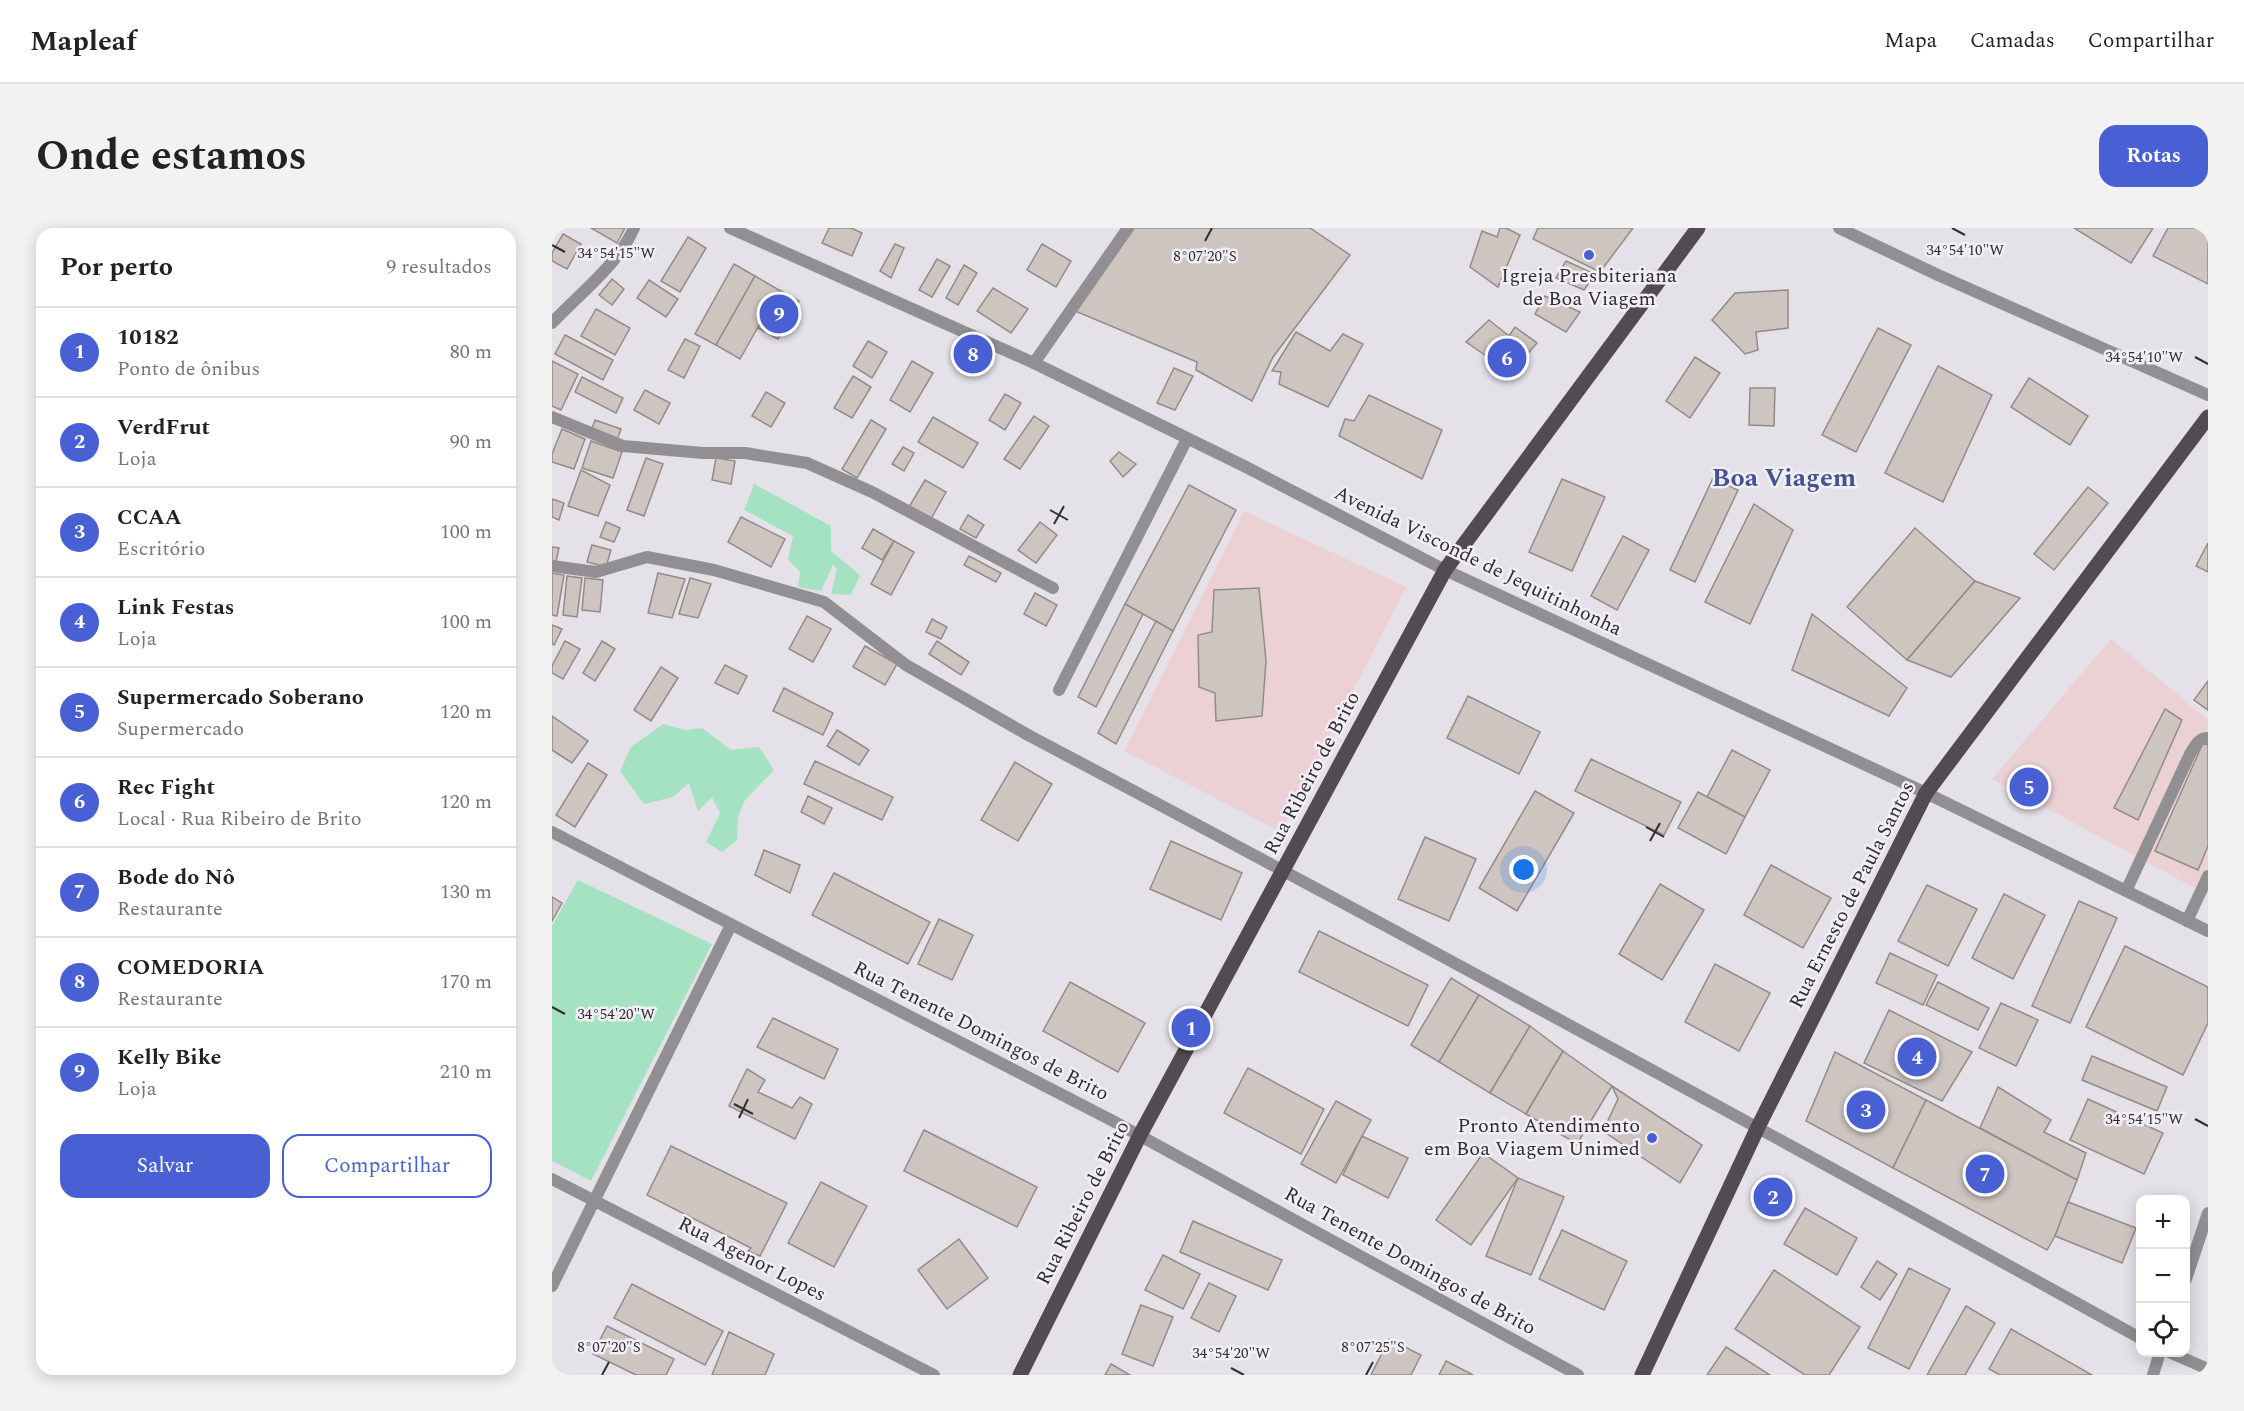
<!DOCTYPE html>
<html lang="pt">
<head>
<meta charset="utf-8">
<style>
	:root { --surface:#fff; --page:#f2f2f2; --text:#222; --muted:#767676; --line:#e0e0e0; --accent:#4860d4 }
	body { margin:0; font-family:Spectral,serif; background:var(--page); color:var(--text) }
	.controls { position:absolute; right:18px; bottom:18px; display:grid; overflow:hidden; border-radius:12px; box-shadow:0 3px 15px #0003 }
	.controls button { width:54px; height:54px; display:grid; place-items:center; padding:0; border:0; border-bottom:2px solid var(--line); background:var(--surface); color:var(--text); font:30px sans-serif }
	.you { position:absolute; left:972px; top:642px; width:21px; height:21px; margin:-15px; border:4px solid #fff; border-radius:50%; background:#1a73e8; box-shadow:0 0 0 9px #1a73e833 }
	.badge { display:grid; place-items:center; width:39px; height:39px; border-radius:50%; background:var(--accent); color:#fff; font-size:20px; font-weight:700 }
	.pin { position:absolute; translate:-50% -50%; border:3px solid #fff; box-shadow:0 2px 6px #0006 }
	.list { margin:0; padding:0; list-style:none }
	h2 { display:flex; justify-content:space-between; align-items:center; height:78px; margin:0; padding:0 24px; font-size:26px }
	h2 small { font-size:20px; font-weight:400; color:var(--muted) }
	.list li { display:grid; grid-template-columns:39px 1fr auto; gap:18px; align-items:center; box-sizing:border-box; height:90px; padding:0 24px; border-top:2px solid var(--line) }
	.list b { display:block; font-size:22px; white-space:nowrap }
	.list p { margin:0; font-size:20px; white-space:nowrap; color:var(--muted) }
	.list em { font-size:20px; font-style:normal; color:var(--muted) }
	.actions { display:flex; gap:12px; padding:18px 24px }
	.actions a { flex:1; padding:14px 0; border:2px solid var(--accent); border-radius:18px; text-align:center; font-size:21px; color:var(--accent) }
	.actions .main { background:var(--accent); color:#fff }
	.icon { flex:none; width:33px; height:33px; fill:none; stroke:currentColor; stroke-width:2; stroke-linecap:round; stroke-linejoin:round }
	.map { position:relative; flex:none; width:1656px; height:1147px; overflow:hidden; border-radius:18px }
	header { display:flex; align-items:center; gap:36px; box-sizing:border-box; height:84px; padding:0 30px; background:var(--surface); border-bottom:2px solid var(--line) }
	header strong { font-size:28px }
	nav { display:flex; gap:33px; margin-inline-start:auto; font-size:21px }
	.intro { display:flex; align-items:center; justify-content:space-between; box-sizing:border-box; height:144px; padding:0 36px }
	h1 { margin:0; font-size:42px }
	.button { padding:15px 27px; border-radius:18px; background:var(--accent); color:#fff; font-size:21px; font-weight:700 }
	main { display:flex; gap:36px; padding:0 36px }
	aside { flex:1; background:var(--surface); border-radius:18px; box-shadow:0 3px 15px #0003 }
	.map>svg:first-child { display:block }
	.commercial { fill:#ecd1d4 }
	.green { fill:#a5e2c1 }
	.building { fill:#cec5c1; stroke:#948b88; stroke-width:1.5 }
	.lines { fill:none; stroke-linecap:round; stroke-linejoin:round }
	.service { stroke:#928f92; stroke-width:12 }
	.pedestrian { stroke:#928f92; stroke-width:12 }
	.minor { stroke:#928f92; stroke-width:12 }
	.tertiary { stroke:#928f92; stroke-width:12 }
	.primary { stroke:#504c51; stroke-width:15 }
	.ticks { fill:none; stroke:#302e31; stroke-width:2 }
	.poi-dot { fill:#4860d4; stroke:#f2eef6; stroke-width:2 }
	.labels { text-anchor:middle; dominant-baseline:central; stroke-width:5; stroke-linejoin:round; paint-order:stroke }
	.poi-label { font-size:20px; fill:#302e31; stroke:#f2eef6 }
	.street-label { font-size:20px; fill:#302e31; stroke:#f2eef6 }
	.district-label { font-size:26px; font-weight:bold; fill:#435490; stroke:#f2eef6 }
	.ticks-label { font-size:15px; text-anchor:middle; fill:#302e31; stroke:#f2eef6; stroke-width:5; stroke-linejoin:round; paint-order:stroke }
</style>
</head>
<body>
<header>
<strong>Mapleaf</strong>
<nav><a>Mapa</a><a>Camadas</a><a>Compartilhar</a></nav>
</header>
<div class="intro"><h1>Onde estamos</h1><a class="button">Rotas</a></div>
<main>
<aside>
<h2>Por perto<small>9 resultados</small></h2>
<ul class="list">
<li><span class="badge">1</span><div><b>10182</b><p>Ponto de ônibus</p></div><em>80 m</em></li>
<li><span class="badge">2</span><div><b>VerdFrut</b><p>Loja</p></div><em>90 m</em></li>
<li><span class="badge">3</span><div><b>CCAA</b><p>Escritório</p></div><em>100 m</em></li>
<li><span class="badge">4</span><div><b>Link Festas</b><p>Loja</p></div><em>100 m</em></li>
<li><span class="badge">5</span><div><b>Supermercado Soberano</b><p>Supermercado</p></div><em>120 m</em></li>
<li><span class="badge">6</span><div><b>Rec Fight</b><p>Local · Rua Ribeiro de Brito</p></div><em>120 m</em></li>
<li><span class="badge">7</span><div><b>Bode do Nô</b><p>Restaurante</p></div><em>130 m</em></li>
<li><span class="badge">8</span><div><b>COMEDORIA</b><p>Restaurante</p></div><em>170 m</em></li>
<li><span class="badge">9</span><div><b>Kelly Bike</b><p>Loja</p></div><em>210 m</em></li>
</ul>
<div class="actions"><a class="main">Salvar</a><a>Compartilhar</a></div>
</aside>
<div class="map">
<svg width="1656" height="1147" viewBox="0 0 1656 1147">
	<rect width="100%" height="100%" fill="#e4e1e8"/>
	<g class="commercial">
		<polygon points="692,283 854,359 729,604 572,523"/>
		<polygon points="1559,411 1656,492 1656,667 1440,551"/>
	</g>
	<g class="green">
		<polygon points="202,256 279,298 279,323 308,347 299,367 279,366 285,341 281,337 269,363 246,359 248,344 236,331 241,308 192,282"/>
		<polygon points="111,496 133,502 150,500 179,522 207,519 222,542 193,572 186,588 185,612 170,624 154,614 168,585 160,569 146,583 137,555 121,569 92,576 68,543 79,519"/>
		<polygon points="26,652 160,716 39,953 0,933 0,698"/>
	</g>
	<g class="building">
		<polygon points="39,0 73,0 65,15"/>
		<polygon points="277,0 299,0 310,5 300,28 270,15"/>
		<polygon points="582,0 758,0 798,27 721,129 700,173 644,142 645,134 523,83"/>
		<polygon points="948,0 954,0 968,7 946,59 918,39 930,3 945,9"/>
		<polygon points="986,0 1081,0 1048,44 981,11"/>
		<polygon points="1522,0 1601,0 1579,35"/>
		<polygon points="1616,0 1656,0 1656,56 1601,28"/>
		<polygon points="11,6 29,16 15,41 0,33 0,25"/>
		<polygon points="136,9 154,20 128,64 109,53"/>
		<polygon points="343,16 352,20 339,50 328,43"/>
		<polygon points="490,16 519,33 504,59 475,42"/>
		<polygon points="385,31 398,38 380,69 367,62"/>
		<polygon points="1014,33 1043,46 1032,62 1004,50"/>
		<polygon points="182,36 203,48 164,117 143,106"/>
		<polygon points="412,37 425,45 406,77 394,70"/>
		<polygon points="203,48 227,62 188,131 164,117"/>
		<polygon points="60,51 72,61 60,77 47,67"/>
		<polygon points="97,52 126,71 114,89 85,70"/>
		<polygon points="441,60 476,81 459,105 425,83"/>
		<polygon points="227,62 247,73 226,111 206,100"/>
		<polygon points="1236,62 1236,100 1204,104 1206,122 1193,126 1160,92 1183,65"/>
		<polygon points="993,68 1028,84 1014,104 983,86"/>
		<polygon points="44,81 78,100 63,127 29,108"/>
		<polygon points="937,92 957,108 963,99 985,115 959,145 914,114"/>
		<polygon points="1326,100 1359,117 1304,224 1270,207"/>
		<polygon points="744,104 778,123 791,106 811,116 776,179 727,156 729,144 720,143"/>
		<polygon points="13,107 61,132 51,152 3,126"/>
		<polygon points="133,111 148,118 132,150 116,142"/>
		<polygon points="316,113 335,124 320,150 301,138"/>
		<polygon points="1143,129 1168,145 1138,190 1114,173"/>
		<polygon points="0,133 26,146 9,182 0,178"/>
		<polygon points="360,133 381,145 358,184 338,172"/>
		<polygon points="1386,138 1440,167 1391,274 1333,245"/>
		<polygon points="622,140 641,148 623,182 605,175"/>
		<polygon points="301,148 319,159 300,190 282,180"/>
		<polygon points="30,149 71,170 64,185 23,164"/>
		<polygon points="1477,150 1536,188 1518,217 1459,179"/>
		<polygon points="1198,160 1223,160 1222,198 1197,197"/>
		<polygon points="93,162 118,175 107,196 82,182"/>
		<polygon points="214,164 233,175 219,199 200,188"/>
		<polygon points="453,166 469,175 453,202 437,192"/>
		<polygon points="817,167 890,202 870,251 787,208 793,191 802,193"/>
		<polygon points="482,188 497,198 468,241 452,231"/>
		<polygon points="381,189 426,215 411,240 366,214"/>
		<polygon points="43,192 69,201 65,212 39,203"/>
		<polygon points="319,192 334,201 305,250 290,241"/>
		<polygon points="10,201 33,211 22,241 0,234 0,226"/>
		<polygon points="39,213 70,224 61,250 30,240"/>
		<polygon points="351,219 362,225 352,243 340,236"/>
		<polygon points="567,224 584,236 571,249 558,233"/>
		<polygon points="94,230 111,236 92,288 75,282"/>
		<polygon points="164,230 183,233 179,256 160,252"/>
		<polygon points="29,242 58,257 46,288 16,278"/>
		<polygon points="1161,250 1186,262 1143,354 1118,342"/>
		<polygon points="1010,251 1053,269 1020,343 977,324"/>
		<polygon points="373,252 394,264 379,291 357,279"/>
		<polygon points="637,257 684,282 621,403 573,376"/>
		<polygon points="1536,259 1556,275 1502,342 1482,326"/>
		<polygon points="0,271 12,275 7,292 0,289"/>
		<polygon points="1202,276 1241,302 1198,396 1153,374"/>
		<polygon points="416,287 432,297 424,310 408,301"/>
		<polygon points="189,289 233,311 219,339 176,314"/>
		<polygon points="54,294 68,300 62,314 48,309"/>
		<polygon points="488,294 505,307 484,335 466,322"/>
		<polygon points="1363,300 1423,353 1355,432 1295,379"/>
		<polygon points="321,301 342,313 330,332 310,320"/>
		<polygon points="1071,308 1097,322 1065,382 1039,368"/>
		<polygon points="342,313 362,324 339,367 319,356"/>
		<polygon points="1656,315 1656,344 1644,338"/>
		<polygon points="40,317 59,322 54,339 35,334"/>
		<polygon points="0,319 7,320 4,334 0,333"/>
		<polygon points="417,328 449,345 444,354 412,337"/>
		<polygon points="0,345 12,347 5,388 0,387"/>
		<polygon points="106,345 133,351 120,390 96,385"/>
		<polygon points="15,348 30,350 25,389 11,387"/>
		<polygon points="33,350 51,352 48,384 30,382"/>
		<polygon points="138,350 159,356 146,390 127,386"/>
		<polygon points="1423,353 1468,370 1399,449 1355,432"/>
		<polygon points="707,360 714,433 710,488 664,493 663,465 647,459 646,407 660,404 662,362"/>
		<polygon points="483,365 505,377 494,398 472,386"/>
		<polygon points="573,376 591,386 544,479 526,469"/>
		<polygon points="1260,386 1355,460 1337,488 1240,442"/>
		<polygon points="255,388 279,401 261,434 237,421"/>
		<polygon points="380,391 395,399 389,411 374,404"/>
		<polygon points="604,393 621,403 564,516 546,505"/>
		<polygon points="0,397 10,401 2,417 0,416"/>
		<polygon points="13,413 28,421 11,451 0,445 0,438"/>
		<polygon points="50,413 63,421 43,453 31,445"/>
		<polygon points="385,413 417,434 409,447 377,426"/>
		<polygon points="313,418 345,436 333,457 301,439"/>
		<polygon points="173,437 195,448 186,466 163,455"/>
		<polygon points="109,439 126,450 99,493 82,482"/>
		<polygon points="1656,453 1656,482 1642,472"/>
		<polygon points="232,460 281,485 271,507 221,483"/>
		<polygon points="916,468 988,504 967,546 895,510"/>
		<polygon points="1613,481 1630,492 1586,592 1562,580"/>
		<polygon points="0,488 36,513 20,535 0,522"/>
		<polygon points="285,502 317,522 307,537 275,518"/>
		<polygon points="1651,515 1656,517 1656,618 1646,642 1603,623"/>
		<polygon points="1180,522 1218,542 1193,589 1155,569"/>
		<polygon points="1039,531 1129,574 1112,607 1023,563"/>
		<polygon points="263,533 341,569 330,592 252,556"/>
		<polygon points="463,534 500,556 466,613 429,592"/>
		<polygon points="36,535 55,547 23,599 4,587"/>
		<polygon points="983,563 1022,585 965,683 927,660"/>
		<polygon points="1146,564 1193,589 1174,626 1126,600"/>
		<polygon points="256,568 280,580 272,596 249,584"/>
		<polygon points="873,609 924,631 897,693 846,671"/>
		<polygon points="619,613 690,645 669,692 598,661"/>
		<polygon points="212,622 248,637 238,665 203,647"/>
		<polygon points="1219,637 1279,670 1251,720 1192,687"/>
		<polygon points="282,645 378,694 356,736 260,687"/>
		<polygon points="1108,656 1152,682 1110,752 1067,726"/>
		<polygon points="1375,657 1425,681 1396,738 1346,713"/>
		<polygon points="1452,666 1493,687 1461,751 1420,730"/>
		<polygon points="0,669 10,675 0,693"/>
		<polygon points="1527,673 1565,690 1518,795 1480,778"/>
		<polygon points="387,691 421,707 400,752 366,736"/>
		<polygon points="767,703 876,757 856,798 747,744"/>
		<polygon points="1573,718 1656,759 1656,795 1631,847 1534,799"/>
		<polygon points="1338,725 1385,747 1371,777 1324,755"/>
		<polygon points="1163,736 1218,765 1187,823 1133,794"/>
		<polygon points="899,750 927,767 887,834 859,817"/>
		<polygon points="518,754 593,795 566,844 491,803"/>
		<polygon points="1386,754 1437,780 1426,802 1374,777"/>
		<polygon points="927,767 978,798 938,865 887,834"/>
		<polygon points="1449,775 1486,792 1464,838 1427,820"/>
		<polygon points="1337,782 1420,824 1390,873 1312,835"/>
		<polygon points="221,790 286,821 272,851 205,819"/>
		<polygon points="978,798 1011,823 974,886 938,865"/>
		<polygon points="1011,823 1060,858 1025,916 974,886"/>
		<polygon points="1283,824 1374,872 1341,940 1254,893"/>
		<polygon points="1540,828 1615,859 1605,883 1530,852"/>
		<polygon points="696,840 772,881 749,926 672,885"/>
		<polygon points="195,841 213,852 206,864 240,880 248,869 260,876 243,911 177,878"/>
		<polygon points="1060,858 1150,917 1128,955 1051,903 1066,871"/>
		<polygon points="1446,859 1499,892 1492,904 1534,925 1525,952 1428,900"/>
		<polygon points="1536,871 1611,905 1592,946 1518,912"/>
		<polygon points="1374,872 1525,952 1503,1008 1495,1022 1341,940"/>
		<polygon points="784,873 819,892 784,955 749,936"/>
		<polygon points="372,902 485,959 465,999 352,943"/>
		<polygon points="810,908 856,930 836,970 791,947"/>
		<polygon points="119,918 235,975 208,1028 196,1023 199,1020 95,967"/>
		<polygon points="931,925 966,950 919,1017 884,992"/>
		<polygon points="966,950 1012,969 979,1047 934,1028"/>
		<polygon points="269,954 315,978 282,1039 236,1015"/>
		<polygon points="1516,974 1584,1000 1570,1035 1503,1008"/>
		<polygon points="1253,980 1305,1010 1285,1047 1232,1016"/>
		<polygon points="641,993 730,1032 716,1062 628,1024"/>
		<polygon points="1010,1002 1075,1033 1052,1082 987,1051"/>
		<polygon points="407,1011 436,1050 395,1081 366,1042"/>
		<polygon points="611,1027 648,1046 631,1081 593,1062"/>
		<polygon points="1325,1033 1345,1046 1328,1072 1309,1059"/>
		<polygon points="1357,1040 1398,1061 1357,1141 1316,1120"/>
		<polygon points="1222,1042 1308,1099 1277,1147 1253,1147 1183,1101"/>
		<polygon points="657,1055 684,1068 667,1104 639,1090"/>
		<polygon points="80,1056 171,1103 153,1137 62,1090"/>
		<polygon points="589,1077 621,1089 601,1138 570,1126"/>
		<polygon points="1414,1078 1443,1095 1413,1147 1375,1147"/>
		<polygon points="55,1098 122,1131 114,1147 84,1147 41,1126"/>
		<polygon points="1459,1101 1540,1147 1448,1147 1437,1141"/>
		<polygon points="177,1104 222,1126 213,1147 160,1147"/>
		<polygon points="837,1111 869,1127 859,1147 819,1147"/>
		<polygon points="1174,1119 1218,1147 1155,1147"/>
		<polygon points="894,1133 921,1147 887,1147"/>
		<polygon points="559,1136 578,1147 553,1147"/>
	</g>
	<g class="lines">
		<g class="service">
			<path d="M 0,95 C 28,65 65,38 82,0"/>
			<polyline points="0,189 71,218 151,225 193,225 255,235 320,264 501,360"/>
			<path d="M 1574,663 L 1638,526 C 1643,518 1646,510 1656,510"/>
			<polyline points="1635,693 1656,648"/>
		</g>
		<polyline class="pedestrian" points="0,338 44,344 95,329 162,342 272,374 354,437 476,507"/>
		<g class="minor">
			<polyline points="1287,0 1386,47 1656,167"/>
			<polyline points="482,135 576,0"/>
			<polyline points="507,462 635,211"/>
			<path d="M 476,507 C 849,704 1219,906 1588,1110"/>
			<polyline points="1634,1051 1656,985"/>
			<polyline points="0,1058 179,697"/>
			<polyline points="1617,1124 1656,1141"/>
			<polyline points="1601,1147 1608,1124"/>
		</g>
		<g class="tertiary">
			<polyline points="178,0 482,135 692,238 893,342 1374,565 1656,703"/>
			<polyline points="0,604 561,893 1026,1147"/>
			<polyline points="0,951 382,1147"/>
		</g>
		<g class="primary">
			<polyline points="468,1147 588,907 893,342 1146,0"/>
			<polyline points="1090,1147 1206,899 1374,565 1656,189"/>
		</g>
	</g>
	<path class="ticks" d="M 1400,0 L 1413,7M 653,13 L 660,0M 0,17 L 13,24M 1643,129 L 1656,136M 498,282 L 516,292M 502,296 L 512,278M 1094,599 L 1112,609M 1098,613 L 1108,595M 0,779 L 13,786M 182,876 L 201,886M 187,890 L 196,871M 1643,891 L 1656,898M 679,1140 L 692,1147M 50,1147 L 57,1134M 814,1147 L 821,1134"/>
	<g class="poi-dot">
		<circle cx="1037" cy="27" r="6"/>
		<circle cx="1100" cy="910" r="6"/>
	</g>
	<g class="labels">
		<g class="poi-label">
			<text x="1037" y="48">Igreja Presbiteriana<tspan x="1037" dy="23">de Boa Viagem</tspan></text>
			<text x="1088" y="898" text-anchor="end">Pronto Atendimento<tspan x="1088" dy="23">em Boa Viagem Unimed</tspan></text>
		</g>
		<g class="street-label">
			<text transform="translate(926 333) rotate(26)">Avenida Visconde de Jequitinhonha</text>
			<text transform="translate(760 545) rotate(-62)">Rua Ribeiro de Brito</text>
			<text transform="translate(1300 667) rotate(-63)">Rua Ernesto de Paula Santos</text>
			<text transform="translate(429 803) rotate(27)">Rua Tenente Domingos de Brito</text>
			<text transform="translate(531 975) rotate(-63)">Rua Ribeiro de Brito</text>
			<text transform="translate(200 1031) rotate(27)">Rua Agenor Lopes</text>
			<text transform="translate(858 1033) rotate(29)">Rua Tenente Domingos de Brito</text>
		</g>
		<g class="district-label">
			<text x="1232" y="250">Boa Viagem</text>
		</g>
	</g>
	<g class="ticks-label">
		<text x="1413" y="27">34°54'10"W</text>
		<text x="64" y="30">34°54'15"W</text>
		<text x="653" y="33">8°07'20"S</text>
		<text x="1592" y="134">34°54'10"W</text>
		<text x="64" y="791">34°54'20"W</text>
		<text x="1592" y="896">34°54'15"W</text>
		<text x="57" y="1124">8°07'20"S</text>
		<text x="821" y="1124">8°07'25"S</text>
		<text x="679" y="1130">34°54'20"W</text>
	</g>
</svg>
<div class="controls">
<button>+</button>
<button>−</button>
<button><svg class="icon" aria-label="locate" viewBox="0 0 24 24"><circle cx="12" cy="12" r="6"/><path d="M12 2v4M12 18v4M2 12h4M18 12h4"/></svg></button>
</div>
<div class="you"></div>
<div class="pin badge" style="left:639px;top:800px">1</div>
<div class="pin badge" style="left:1221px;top:969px">2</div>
<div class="pin badge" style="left:1314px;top:882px">3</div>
<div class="pin badge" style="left:1365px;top:829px">4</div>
<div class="pin badge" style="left:1477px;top:559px">5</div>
<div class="pin badge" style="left:955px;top:130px">6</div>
<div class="pin badge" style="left:1433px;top:946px">7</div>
<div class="pin badge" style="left:421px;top:126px">8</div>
<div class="pin badge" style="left:227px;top:86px">9</div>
</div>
</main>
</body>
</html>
